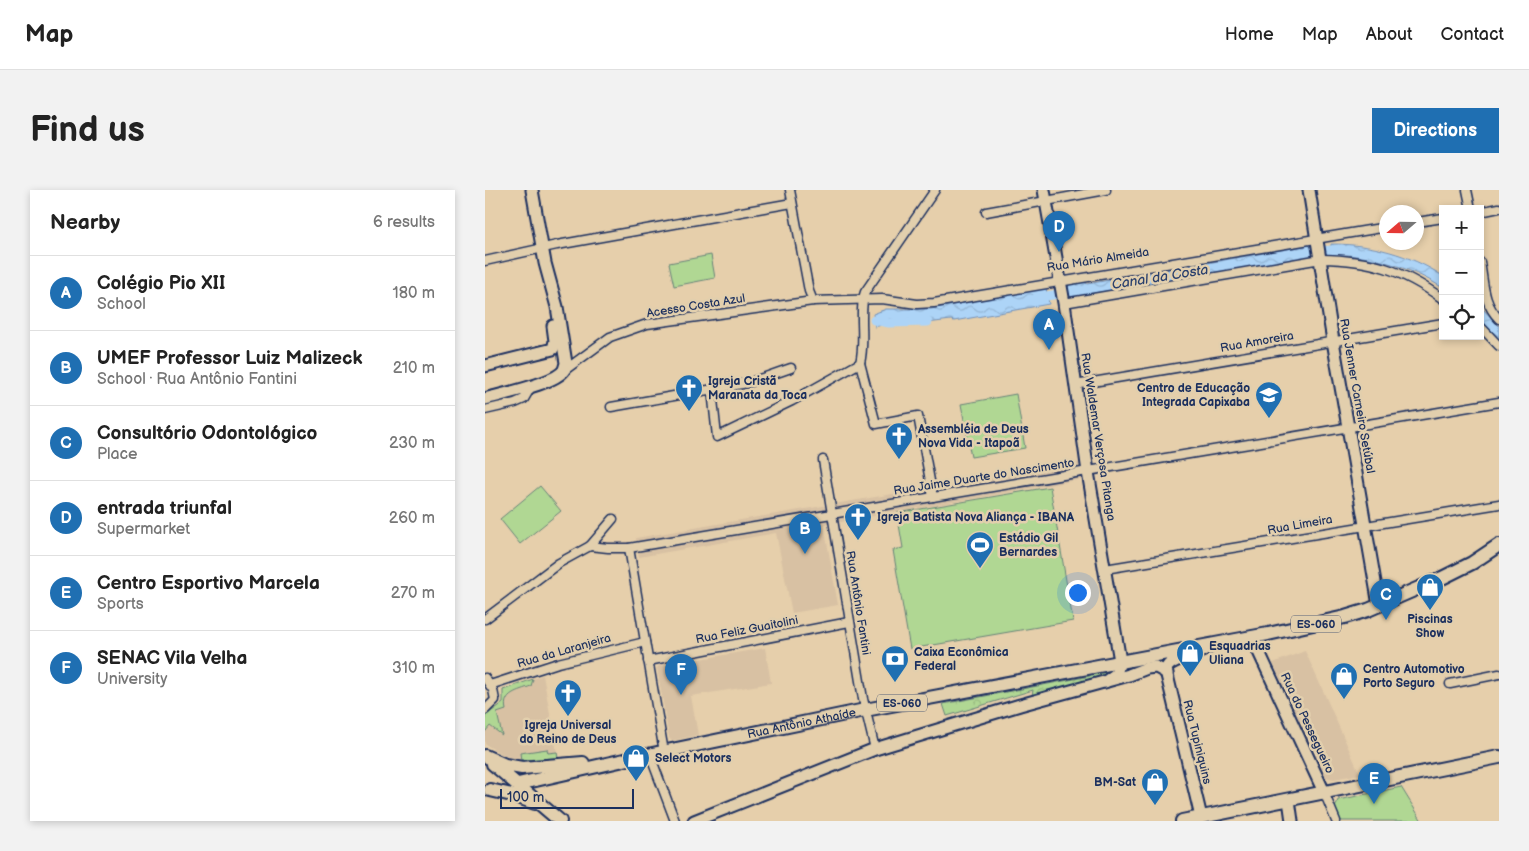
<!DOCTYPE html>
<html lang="en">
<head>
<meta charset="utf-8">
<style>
	:root { --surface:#fff; --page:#f2f2f2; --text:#222; --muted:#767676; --line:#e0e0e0; --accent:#1f6fb2 }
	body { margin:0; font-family:"Balsamiq Sans",sans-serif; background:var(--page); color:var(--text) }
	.controls { position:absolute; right:15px; top:15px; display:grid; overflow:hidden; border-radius:0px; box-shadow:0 2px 8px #0003 }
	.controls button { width:45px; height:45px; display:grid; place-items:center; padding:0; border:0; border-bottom:1px solid var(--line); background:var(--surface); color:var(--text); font:25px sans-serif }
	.compass { position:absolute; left:894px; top:15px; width:45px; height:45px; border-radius:50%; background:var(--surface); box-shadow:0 2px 8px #0003; rotate:250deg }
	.scale { position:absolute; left:15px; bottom:12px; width:134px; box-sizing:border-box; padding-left:5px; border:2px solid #1b2f5e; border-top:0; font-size:14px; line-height:18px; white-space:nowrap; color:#1b2f5e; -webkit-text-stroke:4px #e2cfad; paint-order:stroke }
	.you { position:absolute; left:592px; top:402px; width:18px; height:18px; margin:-12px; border:4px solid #fff; border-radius:50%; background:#1a73e8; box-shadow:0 0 0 8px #1a73e833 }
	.badge { display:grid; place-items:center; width:32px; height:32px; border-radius:50%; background:var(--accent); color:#fff; font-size:16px; font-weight:700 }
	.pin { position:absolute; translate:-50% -41px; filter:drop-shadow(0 1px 2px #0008) }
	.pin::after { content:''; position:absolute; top:26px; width:18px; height:15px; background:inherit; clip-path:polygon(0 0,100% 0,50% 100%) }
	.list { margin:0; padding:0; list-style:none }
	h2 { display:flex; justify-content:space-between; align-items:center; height:65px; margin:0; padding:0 20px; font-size:21px }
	h2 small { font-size:16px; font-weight:400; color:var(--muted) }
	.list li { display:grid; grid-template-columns:32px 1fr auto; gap:15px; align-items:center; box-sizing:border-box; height:75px; padding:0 20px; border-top:1px solid var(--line) }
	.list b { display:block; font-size:19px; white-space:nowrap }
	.list p { margin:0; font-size:16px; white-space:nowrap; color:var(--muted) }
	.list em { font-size:16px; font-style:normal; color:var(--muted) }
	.icon { flex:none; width:28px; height:28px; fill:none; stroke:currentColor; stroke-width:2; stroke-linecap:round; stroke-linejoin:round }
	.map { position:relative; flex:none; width:1014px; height:631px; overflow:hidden; border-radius:0px }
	header { display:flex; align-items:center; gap:30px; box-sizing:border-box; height:70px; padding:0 25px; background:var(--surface); border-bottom:1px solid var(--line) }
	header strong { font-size:24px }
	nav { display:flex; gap:28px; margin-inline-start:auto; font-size:18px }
	.intro { display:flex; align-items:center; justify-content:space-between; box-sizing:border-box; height:120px; padding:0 30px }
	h1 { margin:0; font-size:35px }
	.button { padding:12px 22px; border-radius:0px; background:var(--accent); color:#fff; font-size:18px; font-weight:700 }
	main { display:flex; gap:30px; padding:0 30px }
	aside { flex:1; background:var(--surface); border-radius:0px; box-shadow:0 2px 8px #0003 }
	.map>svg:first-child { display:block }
	.built { fill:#d8c1a3 }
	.grass { fill:#b0d793; stroke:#668378 }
	.park { fill:url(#park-crowns); stroke:#668378 }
	.water { fill:url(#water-waves); stroke:#7392ba }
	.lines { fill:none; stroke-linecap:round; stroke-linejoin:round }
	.canal { stroke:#add4f7; stroke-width:9 }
	.street-casing { stroke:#1b2f5e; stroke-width:11 }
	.secondary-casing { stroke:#1b2f5e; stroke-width:15 }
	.primary-casing { stroke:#1b2f5e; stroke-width:16 }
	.street { stroke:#e2cfad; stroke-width:8 }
	.secondary { stroke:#e2cfad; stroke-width:11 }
	.primary { stroke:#e2cfad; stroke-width:12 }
	.labels { text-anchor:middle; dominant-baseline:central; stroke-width:5; stroke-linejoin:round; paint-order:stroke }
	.shield { fill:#e2cfad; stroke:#575f76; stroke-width:1 }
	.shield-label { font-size:11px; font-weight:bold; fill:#1b2f5e }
	.street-label { font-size:12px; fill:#1b2f5e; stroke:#e2cfad }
	.poi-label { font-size:12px; font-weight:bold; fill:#1b2f5e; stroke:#e2cfad; text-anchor:start }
	.water-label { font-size:14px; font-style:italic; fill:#2a406d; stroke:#e2cfad }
</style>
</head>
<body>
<header>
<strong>Map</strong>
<nav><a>Home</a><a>Map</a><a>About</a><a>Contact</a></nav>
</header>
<div class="intro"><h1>Find us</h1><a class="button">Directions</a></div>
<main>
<aside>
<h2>Nearby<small>6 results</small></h2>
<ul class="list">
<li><span class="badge">A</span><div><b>Colégio Pio XII</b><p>School</p></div><em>180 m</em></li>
<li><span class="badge">B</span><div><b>UMEF Professor Luiz Malizeck</b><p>School · Rua Antônio Fantini</p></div><em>210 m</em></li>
<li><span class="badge">C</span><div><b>Consultório Odontológico</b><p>Place</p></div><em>230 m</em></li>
<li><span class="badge">D</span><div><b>entrada triunfal</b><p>Supermarket</p></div><em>260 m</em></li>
<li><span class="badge">E</span><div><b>Centro Esportivo Marcela</b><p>Sports</p></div><em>270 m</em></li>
<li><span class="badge">F</span><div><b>SENAC Vila Velha</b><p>University</p></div><em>310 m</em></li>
</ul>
</aside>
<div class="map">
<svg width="1014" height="631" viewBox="0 0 1014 631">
	<defs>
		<pattern id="park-crowns" width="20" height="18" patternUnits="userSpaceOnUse" patternTransform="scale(1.25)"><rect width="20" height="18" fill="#b0d793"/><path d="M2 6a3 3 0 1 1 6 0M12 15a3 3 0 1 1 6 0" fill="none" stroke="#97b981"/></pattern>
		<pattern id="water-waves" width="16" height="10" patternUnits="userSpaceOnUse" patternTransform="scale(1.25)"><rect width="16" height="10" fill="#add4f7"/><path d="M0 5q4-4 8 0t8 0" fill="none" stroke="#94b6d6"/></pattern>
	</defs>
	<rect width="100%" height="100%" fill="#e6cfab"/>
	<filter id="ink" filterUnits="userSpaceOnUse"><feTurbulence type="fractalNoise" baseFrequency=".02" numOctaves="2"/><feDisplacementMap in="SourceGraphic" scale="10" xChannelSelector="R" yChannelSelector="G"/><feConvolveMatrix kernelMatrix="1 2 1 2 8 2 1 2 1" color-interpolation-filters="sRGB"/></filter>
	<g filter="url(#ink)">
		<g class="built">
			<polygon points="595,272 598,289 339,335 353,415 307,423 291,343 154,367 151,348"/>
			<polygon points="280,458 286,493 206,506 213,545 187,551 184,548 172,478 174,476"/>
			<polygon points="820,461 839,503 875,584 849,589 840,587 788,473"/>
			<polygon points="58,485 73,568 43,570 31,569 18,565 0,554 0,526 18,513 18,500"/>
		</g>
		<g class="grass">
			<polygon points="226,65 230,88 189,96 184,73"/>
			<polygon points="531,204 540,258 486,267 476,214"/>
			<polygon points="55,296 76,321 35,354 15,329"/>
			<polygon points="565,297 588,431 425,459 408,360 418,358 412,323"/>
			<path d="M 48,489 L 46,496 C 33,501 17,503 21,520 L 12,523 L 17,545 L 5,536 L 0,542 L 0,526 L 18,513 L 18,500 Z"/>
			<polygon points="62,559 63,563 72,562 73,568 36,570 35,563"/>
			<polygon points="916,597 937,631 856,631 850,618 853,610"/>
		</g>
		<polygon class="park" points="625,479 614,488 547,506 548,500 462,526 458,514 605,486 605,483"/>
		<g class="water">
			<path d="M 846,54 C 886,54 924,64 958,86 L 958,98 C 923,76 886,65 846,64 Z"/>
			<polygon points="825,55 827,67 603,104 589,108 585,105 583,94 598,91 602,94"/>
			<path d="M 561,98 L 564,114 L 469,131 L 466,130 L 434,134 C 421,125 404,133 390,137 L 388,124 L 401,119 L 446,119 Z"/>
			<polygon points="995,116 1014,136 1014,150 995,131"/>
		</g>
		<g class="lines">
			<g class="canal">
				<polyline points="815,63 857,59"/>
				<polyline points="551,108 595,100"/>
				<polyline points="389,130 404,133 443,132"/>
			</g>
			<g class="street-casing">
				<g id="street">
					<polyline points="305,0 324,101 328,111"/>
					<polyline points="982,0 986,19"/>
					<polyline points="501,22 621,0"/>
					<polyline points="995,22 1014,18"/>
					<polyline points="932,32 958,28"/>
					<polyline points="0,71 72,55 307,13"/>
					<path d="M 995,72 C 999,94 998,113 1014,129"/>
					<path d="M 579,113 L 836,69 C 887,70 916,79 958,109"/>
					<polyline points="995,136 1014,156"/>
					<polyline points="375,173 391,234 433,226 448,307"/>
					<polyline points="80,180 125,147 162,134 328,111 397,109 432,114 449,113 902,37"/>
					<polyline points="590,195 958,133"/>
					<path d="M 227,200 L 232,247 L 307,211 L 375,173 C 381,150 373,121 380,102 L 450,0"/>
					<polyline points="126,217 263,193 306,178"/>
					<polyline points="0,220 30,213 39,209 46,197"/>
					<polyline points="338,270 378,509 390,559"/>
					<polyline points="105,356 123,358 144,358 1014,212"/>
					<polyline points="144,358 179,562"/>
					<polyline points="620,379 1014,314"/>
					<polyline points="0,429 74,373 105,356 128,329"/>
					<polyline points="163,471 364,432"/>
					<polyline points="0,488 8,500 10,510 0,520"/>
					<polyline points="965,494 1014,484"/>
					<polyline points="5,495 73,473 160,452"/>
					<polyline points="165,565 190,631"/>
					<polyline points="839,602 851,631"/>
				</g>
			</g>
			<g class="secondary-casing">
				<g id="secondary">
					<polyline points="559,0 579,113 603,282 635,471 631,484 620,492"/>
					<polyline points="824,0 848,151 894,415"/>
					<polyline points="0,176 68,159 70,151 68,136"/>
					<path d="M 0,209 C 16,204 70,194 79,180 C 79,179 81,174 81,173 L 72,117 L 60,73 L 47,0"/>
					<polyline points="767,447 839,602"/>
					<polyline points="804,610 807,631"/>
					<path d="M 716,627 L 681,481 C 682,478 681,477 685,474 C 694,467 713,465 726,456"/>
					<polyline points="209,631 390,559 535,515 644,485 662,478 671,477 682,483"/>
				</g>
			</g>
			<g class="primary-casing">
				<g id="primary">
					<polyline points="0,566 20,575 37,578 98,573"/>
					<polyline points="8,574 75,631"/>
					<path id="s1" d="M 33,594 L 148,568 L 380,520 L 783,444 L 860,427 L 883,420 L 957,388 L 987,373 L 1014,355"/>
					<polyline points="5,600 27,605 50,613"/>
					<polyline points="697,631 1014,567"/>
				</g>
			</g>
			<use href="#street" class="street"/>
			<use href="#secondary" class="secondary"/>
			<use href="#primary" class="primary"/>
		</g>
	</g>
	<defs>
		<g id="church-pin" transform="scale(1.4375)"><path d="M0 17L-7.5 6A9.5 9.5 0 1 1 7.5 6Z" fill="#1f6fb2" stroke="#e2cfad"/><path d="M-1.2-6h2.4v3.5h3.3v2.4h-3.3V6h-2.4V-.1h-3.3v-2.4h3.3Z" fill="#fff"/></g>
		<g id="school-pin" transform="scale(1.4375)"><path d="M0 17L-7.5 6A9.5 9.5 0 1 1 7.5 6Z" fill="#1f6fb2" stroke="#e2cfad"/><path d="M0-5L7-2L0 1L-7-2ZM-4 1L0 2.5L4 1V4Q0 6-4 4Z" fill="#fff"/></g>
		<g id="stadium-pin" transform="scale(1.4375)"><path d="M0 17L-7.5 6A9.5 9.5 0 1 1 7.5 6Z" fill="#1f6fb2" stroke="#e2cfad"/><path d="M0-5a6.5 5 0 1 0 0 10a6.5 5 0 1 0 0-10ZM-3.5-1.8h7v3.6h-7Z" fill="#fff"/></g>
		<g id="shop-pin" transform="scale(1.4375)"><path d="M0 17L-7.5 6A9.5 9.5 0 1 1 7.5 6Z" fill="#1f6fb2" stroke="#e2cfad"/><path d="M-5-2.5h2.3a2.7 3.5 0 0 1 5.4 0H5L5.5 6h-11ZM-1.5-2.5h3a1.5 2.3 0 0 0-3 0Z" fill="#fff"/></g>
		<g id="bank-pin" transform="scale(1.4375)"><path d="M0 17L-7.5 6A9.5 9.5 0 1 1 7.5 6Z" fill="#1f6fb2" stroke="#e2cfad"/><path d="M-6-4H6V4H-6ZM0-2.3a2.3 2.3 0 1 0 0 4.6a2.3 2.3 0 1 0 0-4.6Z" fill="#fff"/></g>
	</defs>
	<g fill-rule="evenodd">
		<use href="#church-pin" x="204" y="198"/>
		<use href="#school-pin" x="784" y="205"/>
		<use href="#church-pin" x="414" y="246"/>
		<use href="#church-pin" x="373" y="327"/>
		<use href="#stadium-pin" x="495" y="355"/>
		<use href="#shop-pin" x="945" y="397"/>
		<use href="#shop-pin" x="705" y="463"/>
		<use href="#bank-pin" x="410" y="469"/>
		<use href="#shop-pin" x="859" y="486"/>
		<use href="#church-pin" x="83" y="503"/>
		<use href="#shop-pin" x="151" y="568"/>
		<use href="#shop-pin" x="670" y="592"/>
	</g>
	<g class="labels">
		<g class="shield">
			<rect x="806" y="425.5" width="50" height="17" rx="4"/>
			<rect x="392" y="504.5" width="50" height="17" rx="4"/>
		</g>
		<g class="shield-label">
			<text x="831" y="434">ES-060</text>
			<text x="417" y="513">ES-060</text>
		</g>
		<g class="street-label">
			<text transform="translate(613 70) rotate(-9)">Rua Mário Almeida</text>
			<text transform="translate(211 116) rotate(-9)">Acesso Costa Azul</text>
			<text transform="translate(772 152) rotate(-10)">Rua Amoreira</text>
			<text transform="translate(872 206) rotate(80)">Rua Jenner Carneiro Setúbal</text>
			<text transform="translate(613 247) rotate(81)">Rua Waldemar Verçosa Pitanga</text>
			<text transform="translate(499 287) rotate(-9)">Rua Jaime Duarte do Nascimento</text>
			<text transform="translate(815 335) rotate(-10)">Rua Limeira</text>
			<text transform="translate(373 413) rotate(81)">Rua Antônio Fantini</text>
			<text transform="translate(262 440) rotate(-11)">Rua Feliz Guaitolini</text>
			<text transform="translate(79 461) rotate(-16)">Rua da Laranjeira</text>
			<text stroke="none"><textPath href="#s1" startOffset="290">Rua Antônio Athaíde</textPath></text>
			<text transform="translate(822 533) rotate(65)">Rua do Pessegueiro</text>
			<text transform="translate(712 552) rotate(76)">Rua Tupiniquins</text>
		</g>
		<g class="poi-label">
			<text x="223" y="191">Igreja Cristã<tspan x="223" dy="14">Maranata da Toca</tspan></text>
			<text x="765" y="198" text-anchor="end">Centro de Educação<tspan x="765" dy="14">Integrada Capixaba</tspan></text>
			<text x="433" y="239">Assembléia de Deus<tspan x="433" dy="14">Nova Vida - Itapoã</tspan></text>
			<text x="392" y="327">Igreja Batista Nova Aliança - IBANA</text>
			<text x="514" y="348">Estádio Gil<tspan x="514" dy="14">Bernardes</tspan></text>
			<text x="945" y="429" text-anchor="middle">Piscinas<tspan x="945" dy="14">Show</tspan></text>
			<text x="724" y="456">Esquadrias<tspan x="724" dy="14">Uliana</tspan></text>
			<text x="429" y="462">Caixa Econômica<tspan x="429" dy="14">Federal</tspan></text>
			<text x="878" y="479">Centro Automotivo<tspan x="878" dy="14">Porto Seguro</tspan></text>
			<text x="83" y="535" text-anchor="middle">Igreja Universal<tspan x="83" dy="14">do Reino de Deus</tspan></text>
			<text x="170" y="568">Select Motors</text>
			<text x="651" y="592" text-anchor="end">BM-Sat</text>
		</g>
		<g class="water-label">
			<text transform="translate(675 87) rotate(-9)">Canal da Costa</text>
		</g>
	</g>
</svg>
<div class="controls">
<button>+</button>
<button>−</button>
<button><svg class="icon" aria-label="locate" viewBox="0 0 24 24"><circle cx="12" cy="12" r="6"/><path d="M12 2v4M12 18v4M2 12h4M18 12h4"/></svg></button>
</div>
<svg class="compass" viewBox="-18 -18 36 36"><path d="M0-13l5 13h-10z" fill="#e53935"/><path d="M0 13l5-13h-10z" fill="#767676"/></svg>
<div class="scale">100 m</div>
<div class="you"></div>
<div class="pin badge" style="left:564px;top:160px">A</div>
<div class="pin badge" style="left:320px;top:364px">B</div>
<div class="pin badge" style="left:901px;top:430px">C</div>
<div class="pin badge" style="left:574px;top:62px">D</div>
<div class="pin badge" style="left:889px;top:614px">E</div>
<div class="pin badge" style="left:196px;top:505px">F</div>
</div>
</main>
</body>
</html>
